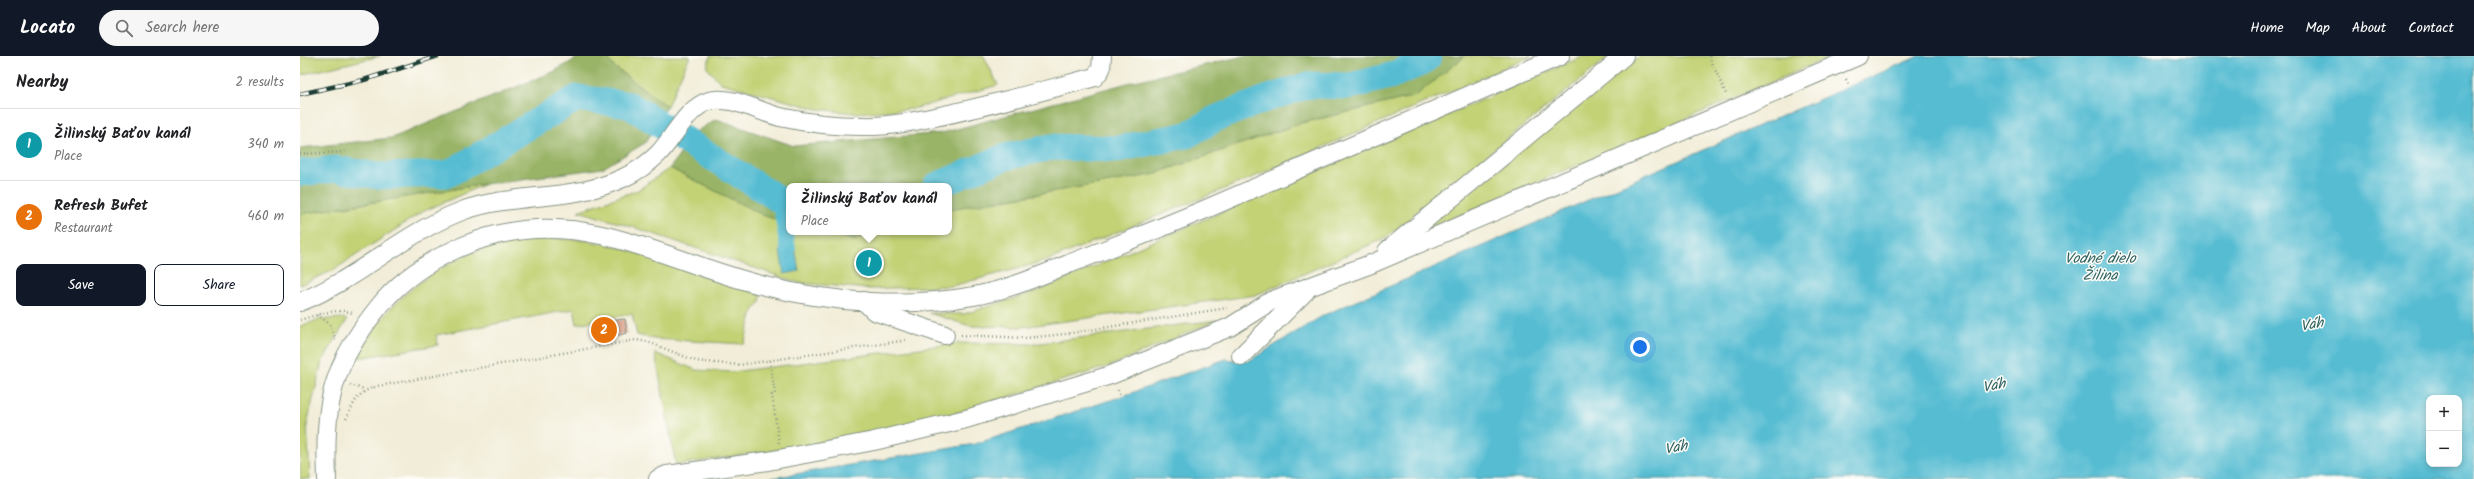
<!DOCTYPE html>
<html lang="en">
<head>
<meta charset="utf-8">
<style>
	:root { --surface:#fff; --page:#f6f6f6; --text:#202124; --muted:#757577; --line:#e0e0e0; --accent:#111827 }
	body { margin:0; font-family:Kalam,sans-serif; background:var(--page); color:var(--text) }
	.controls { position:absolute; right:12px; bottom:12px; display:grid; overflow:hidden; border-radius:8px; box-shadow:0 2px 6px #0003 }
	.controls button { width:36px; height:36px; display:grid; place-items:center; padding:0; border:0; border-bottom:1px solid var(--line); background:var(--surface); color:var(--text); font:20px sans-serif }
	.you { position:absolute; left:1340px; top:291px; width:14px; height:14px; margin:-10px; border:3px solid #fff; border-radius:50%; background:#1a73e8; box-shadow:0 0 0 6px #1a73e833 }
	.badge { display:grid; place-items:center; width:26px; height:26px; border-radius:50%; background:var(--accent); color:#fff; font-size:13px; font-weight:700 }
	.pin { position:absolute; translate:-50% -50%; border:2px solid #fff; box-shadow:0 1px 4px #0006 }
	.popup { position:absolute; left:486px; top:127px; width:166px; height:52px; box-sizing:border-box; display:grid; place-content:center; border-radius:8px; background:var(--surface); filter:drop-shadow(0 1px 3px #0005); font-size:13px; white-space:nowrap; color:var(--muted) }
	.popup b { font-size:15px; color:var(--text) }
	.popup::after { content:''; position:absolute; left:50%; top:100%; margin-left:-8px; border:8px solid transparent; border-top-color:var(--surface) }
	.list { margin:0; padding:0; list-style:none }
	h2 { display:flex; justify-content:space-between; align-items:center; height:52px; margin:0; padding:0 16px; font-size:17px }
	h2 small { font-size:13px; font-weight:400; color:var(--muted) }
	.list li { display:grid; grid-template-columns:26px 1fr auto; gap:12px; align-items:center; box-sizing:border-box; height:72px; padding:0 16px; border-top:1px solid var(--line) }
	.list b { display:block; font-size:15px; white-space:nowrap }
	.list p { margin:0; font-size:13px; white-space:nowrap; color:var(--muted) }
	.list em { font-size:13px; font-style:normal; color:var(--muted) }
	.actions { display:flex; gap:8px; padding:12px 16px }
	.actions a { flex:1; padding:9px 0; border:1px solid var(--accent); border-radius:8px; text-align:center; font-size:14px; color:var(--accent) }
	.actions .main { background:var(--accent); color:#fff }
	.icon { flex:none; width:22px; height:22px; fill:none; stroke:currentColor; stroke-width:2; stroke-linecap:round; stroke-linejoin:round }
	.map { position:relative; flex:none; width:2174px; height:423px; overflow:hidden }
	header { display:flex; align-items:center; gap:24px; box-sizing:border-box; height:56px; padding:0 20px; background:var(--accent); color:#fff }
	header strong { font-size:19px }
	nav { display:flex; gap:22px; margin-inline-start:auto; font-size:14px }
	.search { width:280px; height:36px; background:var(--page); display:flex; align-items:center; gap:10px; box-sizing:border-box; padding:0 14px; border-radius:22px; color:var(--muted); font-size:15px }
	main { display:flex }
	aside { flex:1; background:var(--surface) }
	.map>svg:first-child { display:block }
	.green { fill:#c2d275; stroke:#708854 }
	.forest { fill:#99b466; stroke:#5c784d }
	.water { fill:#54bcd2; stroke:#3a7c83; fill-rule:evenodd }
	.lines { fill:none; stroke-linecap:round; stroke-linejoin:round }
	.canal { stroke:#54bcd2; stroke-width:16 }
	.river { stroke:#54bcd2; stroke-width:27 }
	.building { fill:#d4967b }
	.minor-casing { stroke:#889586; stroke-width:20 }
	.path { stroke:#889586; stroke-width:2.5; stroke-dasharray:1 3; stroke-linecap:butt }
	.minor { stroke:#fff; stroke-width:18 }
	.rail-casing { stroke:#1f3d34; stroke-width:4.5 }
	.rail { stroke:#fdfcf7; stroke-width:3; stroke-dasharray:9; stroke-linecap:butt }
	.labels { text-anchor:middle; dominant-baseline:central; stroke-width:3; stroke-linejoin:round; paint-order:stroke }
	.water-label { font-size:15px; font-style:italic; fill:#2f6363; stroke:#fdfcf7 }
</style>
</head>
<body>
<header>
<strong>Locato</strong>
<div class="search"><svg class="icon" aria-label="search" viewBox="0 0 24 24"><circle cx="10" cy="10" r="6"/><path d="M15 15l6 6"/></svg>Search here</div>
<nav><a>Home</a><a>Map</a><a>About</a><a>Contact</a></nav>
</header>
<main>
<aside>
<h2>Nearby<small>2 results</small></h2>
<ul class="list">
<li><span class="badge" style="background:#0f9aa8">1</span><div><b>Žilinský Baťov kanál</b><p>Place</p></div><em>340 m</em></li>
<li><span class="badge" style="background:#e8710a">2</span><div><b>Refresh Bufet</b><p>Restaurant</p></div><em>460 m</em></li>
</ul>
<div class="actions"><a class="main">Save</a><a>Share</a></div>
</aside>
<div class="map">
<svg width="2174" height="423" viewBox="0 0 2174 423">
	<rect width="100%" height="100%" fill="#fdfcf7"/>
	<filter id="ink" filterUnits="userSpaceOnUse"><feTurbulence type="fractalNoise" baseFrequency=".025" numOctaves="2"/><feDisplacementMap in="SourceGraphic" scale="8" xChannelSelector="R" yChannelSelector="G"/><feConvolveMatrix kernelMatrix="1 2 1 2 8 2 1 2 1" color-interpolation-filters="sRGB"/></filter>
	<filter id="wash" filterUnits="userSpaceOnUse"><feTurbulence type="fractalNoise" baseFrequency=".012" numOctaves="4" result="noise"/><feDisplacementMap in="SourceGraphic" scale="16" xChannelSelector="R" yChannelSelector="G"/><feGaussianBlur stdDeviation="0.9" result="paint"/><feColorMatrix in="noise" values="0 0 0 0 0 0 0 0 0 0 0 0 0 0 0 0 0 1.4 0 .05"/><feComposite in="paint" operator="in"/></filter>
	<g filter="url(#wash)">
		<rect width="100%" height="100%" fill="#f2edd8"/>
		<g class="green">
			<polygon points="0,0 80,0 0,19"/>
			<polygon points="306,0 390,0 367,50 313,10"/>
			<polygon points="410,0 684,0 698,29 613,53 554,57 517,53 421,27 407,12"/>
			<polygon points="1165,0 1232,0 949,123 746,205 652,230 571,233 499,227 333,171 278,155 338,134 370,112 465,160 489,167 489,176 524,176 554,184 578,176 649,176 649,153 851,119 1001,67 1115,40"/>
			<polygon points="1284,0 1310,0 1085,182 956,239 722,271 670,270 629,257 664,258 738,235"/>
			<polygon points="1340,0 1533,0 1118,177"/>
			<polygon points="185,128 122,156 32,215 0,229 0,158"/>
			<path d="M 247,182 L 282,184 L 312,189 L 461,239 L 460,247 L 453,255 L 444,288 L 354,283 L 337,279 L 332,258 L 277,268 L 274,253 L 136,279 L 138,289 L 59,302 C 78,250 140,204 193,190 C 210,185 229,184 247,182 Z"/>
			<polygon points="43,262 47,264 22,306 7,368 10,423 0,423 0,270 18,264"/>
			<polygon points="917,264 810,310 639,362 496,391 376,409 355,297 396,314 432,316 659,287 733,288"/>
		</g>
		<g class="forest">
			<polygon points="281,0 306,0 313,10 367,50 345,87 303,112 185,128 0,158 0,92 92,82 253,16"/>
			<polygon points="944,0 1165,0 1115,40 1001,67 851,119 649,153 649,130 489,130 489,167 465,160 370,112 397,75 416,63 494,90 642,77 835,25"/>
			<polygon points="524,176 578,176 554,184"/>
		</g>
		<g class="water">
			<path d="M 1619,0 L 2174,0 L 2174,423 L 466,423 L 675,388 L 820,341 L 926,303 L 947,306 L 1024,259 ZM 2129,342 L 2159,342 L 2159,408 L 2129,408 Z"/>
			<polygon points="495,192 499,215 484,218 480,194"/>
		</g>
		<g class="lines">
			<polyline class="canal" points="480,144 488,193"/>
			<g class="river">
				<polyline points="0,117 36,113 78,120 148,118 277,42 329,49 480,144 489,146"/>
				<polyline points="636,130 705,101 751,91 817,93 887,79 917,62 963,44 1008,29 1050,30 1090,20 1123,6 1129,0"/>
			</g>
		</g>
		<g id="blocks">
			<polygon class="building" points="325,263 327,277 298,284 295,271 300,270 299,266"/>
		</g>
	</g>
	<g filter="url(#ink)">
		<use href="#blocks" fill-opacity="0" stroke="#889586" stroke-width="1"/>
		<g class="lines">
			<g class="minor-casing">
				<g id="minor">
					<polyline points="1087,195 1324,0"/>
					<polyline points="564,245 574,255 645,279"/>
					<path d="M 0,246 C 58,223 103,177 162,155 C 214,136 273,146 323,122 C 336,116 348,108 358,98 C 374,82 386,52 409,45 C 431,39 459,56 480,61 C 507,67 534,70 562,70 C 586,71 611,66 635,61 C 689,50 742,35 795,21 L 801,13 L 802,0"/>
					<polyline points="941,300 1006,235"/>
					<path d="M 27,423 C 24,346 31,309 81,248 C 101,224 128,206 156,193 C 271,140 357,204 465,230 C 532,247 606,252 674,240 C 707,234 740,220 771,207 C 816,190 861,172 906,153 C 1024,102 1142,51 1260,0"/>
					<polyline points="358,423 367,419 468,405 574,385 666,363 811,319 930,271 971,245 1071,208 1558,0"/>
				</g>
			</g>
			<g class="path">
				<polyline points="1409,0 1426,38"/>
				<polyline points="1546,23 1549,30"/>
				<polyline points="0,98 46,96"/>
				<polyline points="17,259 30,268 36,284"/>
				<path d="M 0,264 C 13,260 41,250 54,258"/>
				<polyline points="661,279 726,282 765,278 927,252"/>
				<polyline points="470,305 475,338 472,339 479,387"/>
				<polyline points="50,329 64,333"/>
				<polyline points="818,334 820,341"/>
				<path d="M 46,363 C 55,345 57,336 78,330 L 336,284 L 348,286 L 396,305 L 439,309 L 608,284"/>
			</g>
			<use href="#minor" class="minor"/>
			<g class="rail-casing">
				<polyline id="rail" points="0,38 64,24 138,0"/>
			</g>
			<use href="#rail" class="rail"/>
		</g>
	</g>
	<g class="labels">
		<g class="water-label">
			<text x="1800" y="203">Vodné dielo<tspan x="1800" dy="17">Žilina</tspan></text>
			<text transform="translate(2012 269) rotate(-11)">Váh</text>
			<text transform="translate(1694 330) rotate(-11)">Váh</text>
			<text transform="translate(1376 392) rotate(-11)">Váh</text>
		</g>
	</g>
</svg>
<div class="controls">
<button>+</button>
<button>−</button>
</div>
<div class="you"></div>
<div class="pin badge" style="left:569px;top:207px;background:#0f9aa8">1</div>
<div class="popup"><b>Žilinský Baťov kanál</b>Place</div>
<div class="pin badge" style="left:304px;top:274px;background:#e8710a">2</div>
</div>
</main>
</body>
</html>
